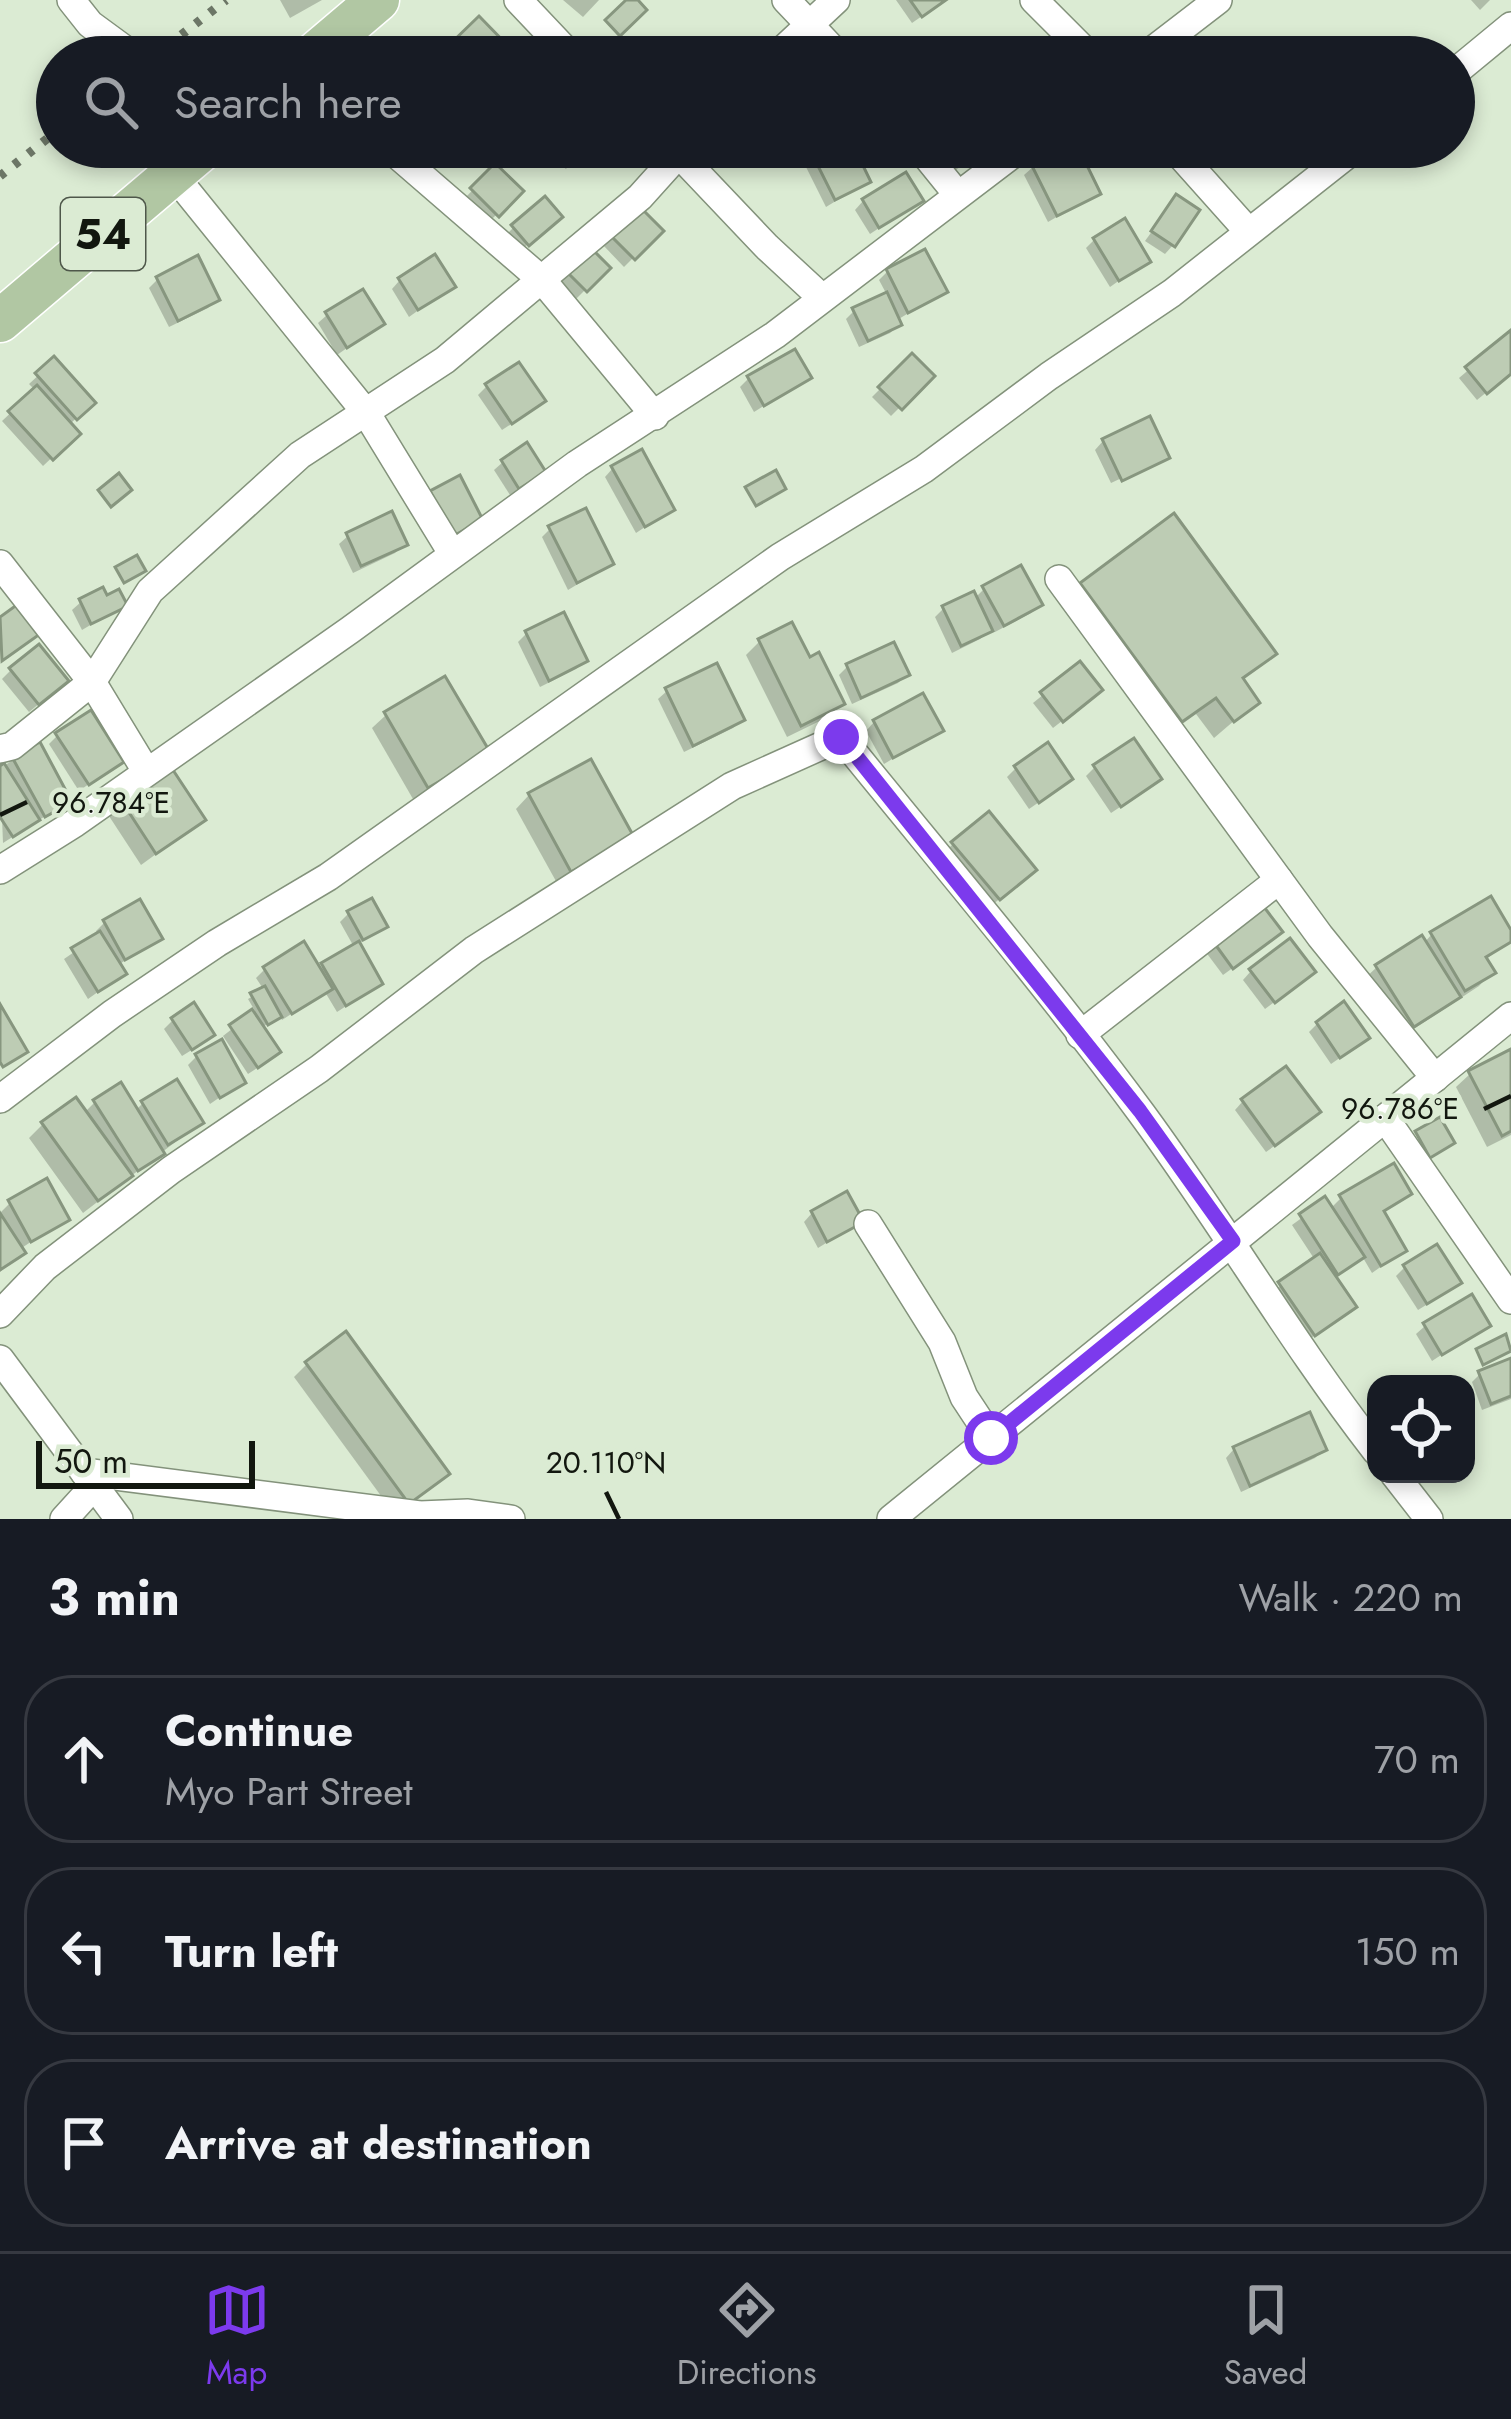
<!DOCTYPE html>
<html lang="en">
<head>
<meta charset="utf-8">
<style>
	:root { --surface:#171b24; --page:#242831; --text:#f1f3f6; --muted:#9ea1a6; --line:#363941; --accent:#7c3aed }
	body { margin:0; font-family:Jost,sans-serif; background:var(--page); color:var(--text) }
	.controls { position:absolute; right:36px; bottom:36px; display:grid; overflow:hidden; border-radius:24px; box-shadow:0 6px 18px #0003 }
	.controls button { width:108px; height:108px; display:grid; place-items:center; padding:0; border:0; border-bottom:3px solid var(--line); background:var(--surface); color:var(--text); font:60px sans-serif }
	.scale { position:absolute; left:36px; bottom:30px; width:219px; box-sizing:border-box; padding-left:12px; border:6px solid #12170f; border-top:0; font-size:33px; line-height:42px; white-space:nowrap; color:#12170f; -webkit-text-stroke:9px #dbebd3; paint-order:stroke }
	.stop { position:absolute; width:36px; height:36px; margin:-27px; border:9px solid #7c3aed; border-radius:50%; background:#fff }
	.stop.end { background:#7c3aed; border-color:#fff; box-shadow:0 3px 12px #0008 }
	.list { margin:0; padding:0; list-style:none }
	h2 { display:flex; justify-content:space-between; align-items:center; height:156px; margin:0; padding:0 48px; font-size:51px }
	h2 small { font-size:39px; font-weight:400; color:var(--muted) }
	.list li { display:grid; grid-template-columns:78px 1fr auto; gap:36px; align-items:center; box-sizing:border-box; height:168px; margin:0 24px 24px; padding:0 24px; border:3px solid var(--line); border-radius:48px }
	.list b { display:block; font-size:45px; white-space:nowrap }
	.list p { margin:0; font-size:39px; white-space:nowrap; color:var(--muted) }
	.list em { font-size:39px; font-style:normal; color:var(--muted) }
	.icon { flex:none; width:66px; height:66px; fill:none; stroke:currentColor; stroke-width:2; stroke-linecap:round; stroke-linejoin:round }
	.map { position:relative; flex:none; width:1511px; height:1519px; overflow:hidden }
	.search { position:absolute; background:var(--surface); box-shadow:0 6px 18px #0003; left:36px; right:36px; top:36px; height:132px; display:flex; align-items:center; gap:30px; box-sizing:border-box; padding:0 42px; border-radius:66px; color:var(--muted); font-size:45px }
	.sheet { height:732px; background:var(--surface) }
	nav { display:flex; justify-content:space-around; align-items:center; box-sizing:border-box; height:168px; border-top:3px solid var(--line); background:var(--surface); font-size:33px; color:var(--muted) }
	nav a { display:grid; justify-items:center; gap:6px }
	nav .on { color:var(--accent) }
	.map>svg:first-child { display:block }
	.shadow { fill:#0003 }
	.building { fill:#bdccb4; stroke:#87967f; stroke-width:3 }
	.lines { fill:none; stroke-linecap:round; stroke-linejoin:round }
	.street-casing { stroke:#83927b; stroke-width:30 }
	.primary-casing { stroke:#fff; stroke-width:45 }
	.street { stroke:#fff; stroke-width:27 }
	.primary { stroke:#b1c7a3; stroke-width:42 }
	.rail { stroke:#6c7666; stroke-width:9; stroke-dasharray:6 12; stroke-linecap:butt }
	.route { stroke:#7c3aed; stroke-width:15 }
	.ticks { fill:none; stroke:#12170f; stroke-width:4.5 }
	.labels { text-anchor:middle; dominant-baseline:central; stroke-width:9; stroke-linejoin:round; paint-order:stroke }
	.shield { fill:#dbebd3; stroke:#4e574a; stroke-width:3 }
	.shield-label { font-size:42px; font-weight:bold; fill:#12170f }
	.ticks-label { font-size:30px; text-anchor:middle; fill:#12170f; stroke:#dbebd3; stroke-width:9; stroke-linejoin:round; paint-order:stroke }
</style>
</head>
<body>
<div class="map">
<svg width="1511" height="1519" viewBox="0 0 1511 1519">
	<rect width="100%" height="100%" fill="#dbebd3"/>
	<g class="shadow">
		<polygon points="280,0 322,0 290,18"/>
		<polygon points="563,0 599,0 583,17"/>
		<polygon points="896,0 945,0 912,23"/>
		<polygon points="1471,0 1490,0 1480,10"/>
		<polygon points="536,147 584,147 566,169"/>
		<polygon points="838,147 850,147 867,182 826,207 806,167"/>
		<polygon points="935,147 990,147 951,173"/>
		<polygon points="1074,147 1098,193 1048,222 1024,175 1033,167"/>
		<polygon points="1093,147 1134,147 1106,166"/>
		<polygon points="495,167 520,191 488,223 464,199"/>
		<polygon points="1176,198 1173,245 1165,254 1145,241"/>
		<polygon points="863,201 920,201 870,234 855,210"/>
		<polygon points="638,209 660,231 624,267 603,245"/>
		<polygon points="550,225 519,252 505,236 513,228"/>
		<polygon points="1094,240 1147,261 1110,287 1086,248"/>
		<polygon points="589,250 607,268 576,299 558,281"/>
		<polygon points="887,272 944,292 897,320 899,324 890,333 859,347 846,319 854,311 887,295 879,280"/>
		<polygon points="158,279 216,299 208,308 169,327 149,288"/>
		<polygon points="400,280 452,286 409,317 392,289"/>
		<polygon points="327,315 381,324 337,355 318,323"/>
		<polygon points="1511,334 1511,372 1477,400 1459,378"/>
		<polygon points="912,357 931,376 891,416 872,397"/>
		<polygon points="54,361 92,403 69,425 77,434 43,466 2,421 35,390 29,384"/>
		<polygon points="749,378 808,378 754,412 740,387"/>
		<polygon points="487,386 533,410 502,430 478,395"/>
		<polygon points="1103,441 1166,458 1160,464 1160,460 1111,483 1095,450"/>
		<polygon points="503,462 534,480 510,495 494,470"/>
		<polygon points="613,468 672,509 636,533 605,477"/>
		<polygon points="550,529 611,564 568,590 542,537"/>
		<polygon points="348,536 404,544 395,553 353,573 339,544"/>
		<polygon points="1082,585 1273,654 1241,681 1256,702 1214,738 1196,714 1163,738 1064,603"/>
		<polygon points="984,589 1039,604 1031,613 995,632 992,627 980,639 952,653 935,617 944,608 974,599"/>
		<polygon points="105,599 124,605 82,630 72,610 81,602"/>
		<polygon points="527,633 585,661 576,669 540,687 518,642"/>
		<polygon points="760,641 808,661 841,704 828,717 787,737 746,655"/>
		<polygon points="1080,665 1090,699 1053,728 1033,703"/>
		<polygon points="847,667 906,675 898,683 852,704 839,675"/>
		<polygon points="11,670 57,689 29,712 2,679"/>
		<polygon points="667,691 742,720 733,728 684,752 658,699"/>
		<polygon points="386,715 472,765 413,799 372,728"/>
		<polygon points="874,722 940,730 884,764 866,731"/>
		<polygon points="57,736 120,762 79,791 49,744"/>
		<polygon points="14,759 69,801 3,843 0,769"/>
		<polygon points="1095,767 1150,787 1111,813 1086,776"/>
		<polygon points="1016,768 1061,787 1029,809 1007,777"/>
		<polygon points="529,795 630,836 557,883 516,809"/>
		<polygon points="121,800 203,820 141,865 107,813"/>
		<polygon points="953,844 1024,878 990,907 945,852"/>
		<polygon points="348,914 384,926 357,945 380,984 337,1012 325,992 282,1020 280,1016 261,1028 269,1060 248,1074 223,1036 255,1011 248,999 264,990 256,978 265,969 318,970 354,947 340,922"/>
		<polygon points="105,922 159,939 118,965 123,974 88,999 64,959 99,935 96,931"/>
		<polygon points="1432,934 1511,936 1511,940 1485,960 1492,972 1479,986 1400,1038 1363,980 1377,967 1424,943"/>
		<polygon points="1271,940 1223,975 1205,951 1214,942"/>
		<polygon points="1251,971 1303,980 1265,1009 1243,980"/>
		<polygon points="173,1020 203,1043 182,1056 164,1029"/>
		<polygon points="1317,1024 1357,1046 1331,1064 1309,1032"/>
		<polygon points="1511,1053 1511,1135 1487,1147 1456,1087 1470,1074"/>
		<polygon points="197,1056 242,1082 210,1104 188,1065"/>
		<polygon points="1243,1101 1309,1121 1266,1152 1235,1110"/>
		<polygon points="95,1102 135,1111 143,1103 200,1123 83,1213 29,1138 43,1124 84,1113"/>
		<polygon points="1408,1193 1381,1213 1403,1251 1372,1273 1362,1256 1334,1278 1345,1315 1305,1342 1271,1293 1315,1260 1292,1225 1325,1201 1330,1209 1341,1198"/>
		<polygon points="10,1203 66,1219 20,1249 22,1253 0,1272 0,1213"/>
		<polygon points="812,1213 860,1222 818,1248 804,1222"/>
		<polygon points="1405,1267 1449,1291 1418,1310 1396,1276"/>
		<polygon points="1487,1325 1432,1361 1416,1334 1425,1326"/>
		<polygon points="1511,1361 1511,1399 1482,1410 1472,1382 1480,1374"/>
		<polygon points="307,1364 446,1473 395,1515 294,1377"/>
		<polygon points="1234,1449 1323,1450 1315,1458 1241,1492 1226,1458"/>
	</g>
	<g class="building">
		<polygon points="626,0 638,0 647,10 620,36 605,20"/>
		<polygon points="910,0 946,0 922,17"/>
		<polygon points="479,16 519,57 453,57 445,49"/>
		<polygon points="1195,39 1211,57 1175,57"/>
		<polygon points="626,44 641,57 615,57"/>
		<polygon points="556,147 588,147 576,162"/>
		<polygon points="831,147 854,147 871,182 835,200 813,156"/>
		<polygon points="949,147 991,147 961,166"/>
		<polygon points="1066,147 1078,147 1101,194 1057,216 1031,164"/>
		<polygon points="1107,147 1135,147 1116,160"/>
		<polygon points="495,163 524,191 499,217 470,188"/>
		<polygon points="906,172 924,201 879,228 862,199"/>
		<polygon points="1176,194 1200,210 1175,247 1151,231"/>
		<polygon points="545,196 563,217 529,246 511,225"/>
		<polygon points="638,205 664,231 635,260 609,234"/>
		<polygon points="1125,218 1151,262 1119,281 1093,238"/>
		<polygon points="589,246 611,268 587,292 565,270"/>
		<polygon points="925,249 948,292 908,313 886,269"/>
		<polygon points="435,254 456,287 418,310 398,278"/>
		<polygon points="198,255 220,300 178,321 156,277"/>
		<polygon points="363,289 385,324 347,348 325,312"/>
		<polygon points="887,292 902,325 868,341 852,308"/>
		<polygon points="1511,330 1511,374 1487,394 1465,367"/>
		<polygon points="795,349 812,378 764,406 747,376"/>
		<polygon points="912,353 935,376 902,410 878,387"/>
		<polygon points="54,356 96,403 77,420 35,373"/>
		<polygon points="519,362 546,401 512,424 485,384"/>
		<polygon points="37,385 81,434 53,460 8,411"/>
		<polygon points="1150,416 1170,458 1122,481 1102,439"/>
		<polygon points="527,442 546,472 519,489 501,460"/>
		<polygon points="642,449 675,510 645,527 611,466"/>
		<polygon points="776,470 786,489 756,506 745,487"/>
		<polygon points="119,473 132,490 111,507 98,490"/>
		<polygon points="460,475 483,520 453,536 430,491"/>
		<polygon points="586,508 614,564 577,583 548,526"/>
		<polygon points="392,511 408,545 361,566 346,533"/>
		<polygon points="1174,513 1277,654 1243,678 1260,703 1234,722 1216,698 1182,722 1080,583"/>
		<polygon points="137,555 146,571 124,583 115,567"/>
		<polygon points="1021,565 1043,605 1004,626 982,586"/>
		<polygon points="103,587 107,595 119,589 128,606 91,624 79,599"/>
		<polygon points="974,591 993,631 961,646 942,606"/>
		<polygon points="18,604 40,634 2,661 0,617"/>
		<polygon points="564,612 588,661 549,681 525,631"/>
		<polygon points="792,622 810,657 819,652 845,704 801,726 758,639"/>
		<polygon points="894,642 910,675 861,698 846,664"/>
		<polygon points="39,644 69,681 39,705 9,668"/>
		<polygon points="1080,661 1103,690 1063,722 1040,692"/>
		<polygon points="717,663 745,720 693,746 665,688"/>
		<polygon points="445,676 490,752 428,788 384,712"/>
		<polygon points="923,693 944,731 893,758 873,720"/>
		<polygon points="91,710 124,762 89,785 55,733"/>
		<polygon points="1134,738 1162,779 1121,807 1093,765"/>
		<polygon points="40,742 72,802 45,817 12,757"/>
		<polygon points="1048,742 1073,779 1039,803 1014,766"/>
		<polygon points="591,759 634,837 571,872 528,793"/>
		<polygon points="4,763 40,820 13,837 0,817 0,766"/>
		<polygon points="169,764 206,820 156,854 119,797"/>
		<polygon points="989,811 1037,870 1000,900 951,842"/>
		<polygon points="1491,896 1511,930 1511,942 1486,957 1496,973 1465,991 1430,932"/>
		<polygon points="372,898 388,927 363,940 347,911"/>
		<polygon points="140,899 163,939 125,960 103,920"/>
		<polygon points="1261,903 1283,932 1233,969 1212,940"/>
		<polygon points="100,931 127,974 98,992 71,948"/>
		<polygon points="1422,935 1461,997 1414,1027 1375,965"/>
		<polygon points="1290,938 1316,972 1275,1003 1249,969"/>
		<polygon points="304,941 333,989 292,1014 263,967"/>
		<polygon points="359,941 383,984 346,1006 321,963"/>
		<polygon points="265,986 282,1017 268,1025 250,993"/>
		<polygon points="1344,1001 1370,1038 1340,1058 1316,1022"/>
		<polygon points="194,1002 215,1035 192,1050 171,1018"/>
		<polygon points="0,1004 28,1052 3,1067 0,1062"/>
		<polygon points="252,1009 281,1052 258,1068 229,1025"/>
		<polygon points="222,1039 246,1083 220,1098 195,1054"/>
		<polygon points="1511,1049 1511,1131 1502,1136 1468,1071"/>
		<polygon points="1286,1066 1321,1112 1275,1146 1241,1099"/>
		<polygon points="177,1079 204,1123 168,1145 141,1101"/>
		<polygon points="121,1082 165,1154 138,1171 93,1100"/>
		<polygon points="76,1097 133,1176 98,1201 41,1122"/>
		<polygon points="1440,1117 1455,1143 1430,1158 1415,1131"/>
		<polygon points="1394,1163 1412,1194 1384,1211 1407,1251 1381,1266 1339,1195"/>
		<polygon points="47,1178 70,1220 31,1242 8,1200"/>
		<polygon points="847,1191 864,1222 827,1242 811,1211"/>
		<polygon points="1325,1196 1365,1257 1338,1275 1299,1214"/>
		<polygon points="0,1213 26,1253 0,1270"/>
		<polygon points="1437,1244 1462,1283 1427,1304 1403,1265"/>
		<polygon points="1320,1253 1357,1307 1315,1336 1278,1282"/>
		<polygon points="1472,1294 1491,1326 1442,1355 1423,1323"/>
		<polygon points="346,1331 450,1474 409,1504 305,1362"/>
		<polygon points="1506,1334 1511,1351 1483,1365 1476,1349"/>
		<polygon points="1511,1358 1511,1396 1491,1404 1478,1371"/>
		<polygon points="1310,1412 1327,1450 1250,1486 1233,1447"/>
	</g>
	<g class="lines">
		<g class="street-casing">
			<g id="street">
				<polyline points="71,0 90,24 135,57"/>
				<polyline points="518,0 572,57"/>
				<polyline points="786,0 840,57"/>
				<polyline points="1034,0 1091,57"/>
				<polyline points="775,57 836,0"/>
				<polyline points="1144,57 1218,0"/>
				<polyline points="1454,73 1511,26"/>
				<polyline points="388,147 543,281 655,416"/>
				<polyline points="672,147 767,247 821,297"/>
				<polyline points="919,147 957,194"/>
				<polyline points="1173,147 1248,231"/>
				<polyline points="173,174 367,414 452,553"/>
				<polyline points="0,564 92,682 146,771"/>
				<polyline points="1059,579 1320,936 1435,1078"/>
				<polyline points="0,749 12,746 92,682 150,591 300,455 445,360 640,197 685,147"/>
				<polyline points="0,870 75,823 350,630 577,464 775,335 1022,147"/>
				<polyline points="1080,1035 1279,880"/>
				<polyline points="0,1099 112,1014 217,943 328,877 780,557 924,469 1049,376 1172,293 1357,147"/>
				<polyline points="1385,1118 1511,1300"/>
				<polyline points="868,1224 942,1342 964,1397 991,1438"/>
				<path d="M 0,1314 L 45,1267 L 171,1170 L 319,1069 L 474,950 L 732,786 L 841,737 C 942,862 1047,985 1142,1114 C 1223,1224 1292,1343 1376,1451"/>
				<polyline points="0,1359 119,1519"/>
				<polyline points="84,1472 420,1515 468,1513 511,1519"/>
				<polyline points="1394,1474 1429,1519"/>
				<polyline points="64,1519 94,1486"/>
				<polyline points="891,1519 1511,1016"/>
			</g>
		</g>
		<g class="primary-casing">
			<g id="primary">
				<polyline points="311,57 378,0"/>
				<polyline points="0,321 205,147"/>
			</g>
		</g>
		<use href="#street" class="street"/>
		<use href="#primary" class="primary"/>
		<g class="rail">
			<polyline points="153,57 226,0"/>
			<polyline points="0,176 57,131"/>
		</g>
	</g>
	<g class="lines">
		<polyline class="route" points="841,737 1140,1111 1233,1241 991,1438"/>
	</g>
	<path class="ticks" d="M 0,815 L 27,802M 1484,1109 L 1511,1096M 606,1492 L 619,1519"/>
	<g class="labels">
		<rect class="shield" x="61" y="198" width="84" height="72" rx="9"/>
		<g class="shield-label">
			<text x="103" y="234">54</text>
		</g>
	</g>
	<g class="ticks-label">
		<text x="111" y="813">96.784°E</text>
		<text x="1400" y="1119">96.786°E</text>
		<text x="606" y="1473">20.110°N</text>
	</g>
</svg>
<div class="controls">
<button><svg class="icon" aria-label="locate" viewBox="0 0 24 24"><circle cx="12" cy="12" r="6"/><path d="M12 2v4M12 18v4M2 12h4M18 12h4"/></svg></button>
</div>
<div class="scale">50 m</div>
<div class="stop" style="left:991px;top:1438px"></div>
<div class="stop end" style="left:841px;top:737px"></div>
<div class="search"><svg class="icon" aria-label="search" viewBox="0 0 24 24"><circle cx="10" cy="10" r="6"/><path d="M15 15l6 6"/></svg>Search here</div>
</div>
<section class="sheet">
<h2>3 min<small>Walk · 220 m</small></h2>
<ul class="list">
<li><svg class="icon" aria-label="ahead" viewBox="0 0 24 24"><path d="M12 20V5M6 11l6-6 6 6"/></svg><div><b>Continue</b><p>Myo Part Street</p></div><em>70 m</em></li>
<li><svg class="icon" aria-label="left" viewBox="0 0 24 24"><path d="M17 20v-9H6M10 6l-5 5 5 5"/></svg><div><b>Turn left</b></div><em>150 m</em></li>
<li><svg class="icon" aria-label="arrive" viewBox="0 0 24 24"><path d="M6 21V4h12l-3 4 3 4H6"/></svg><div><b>Arrive at destination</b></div></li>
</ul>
</section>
<nav>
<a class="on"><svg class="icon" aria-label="map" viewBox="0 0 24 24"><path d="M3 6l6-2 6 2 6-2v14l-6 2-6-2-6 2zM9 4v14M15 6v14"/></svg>Map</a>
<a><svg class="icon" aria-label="directions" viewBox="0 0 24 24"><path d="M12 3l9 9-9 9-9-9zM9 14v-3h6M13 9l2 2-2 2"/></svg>Directions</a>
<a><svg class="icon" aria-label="saved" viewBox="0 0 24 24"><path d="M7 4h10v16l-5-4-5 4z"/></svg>Saved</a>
</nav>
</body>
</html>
